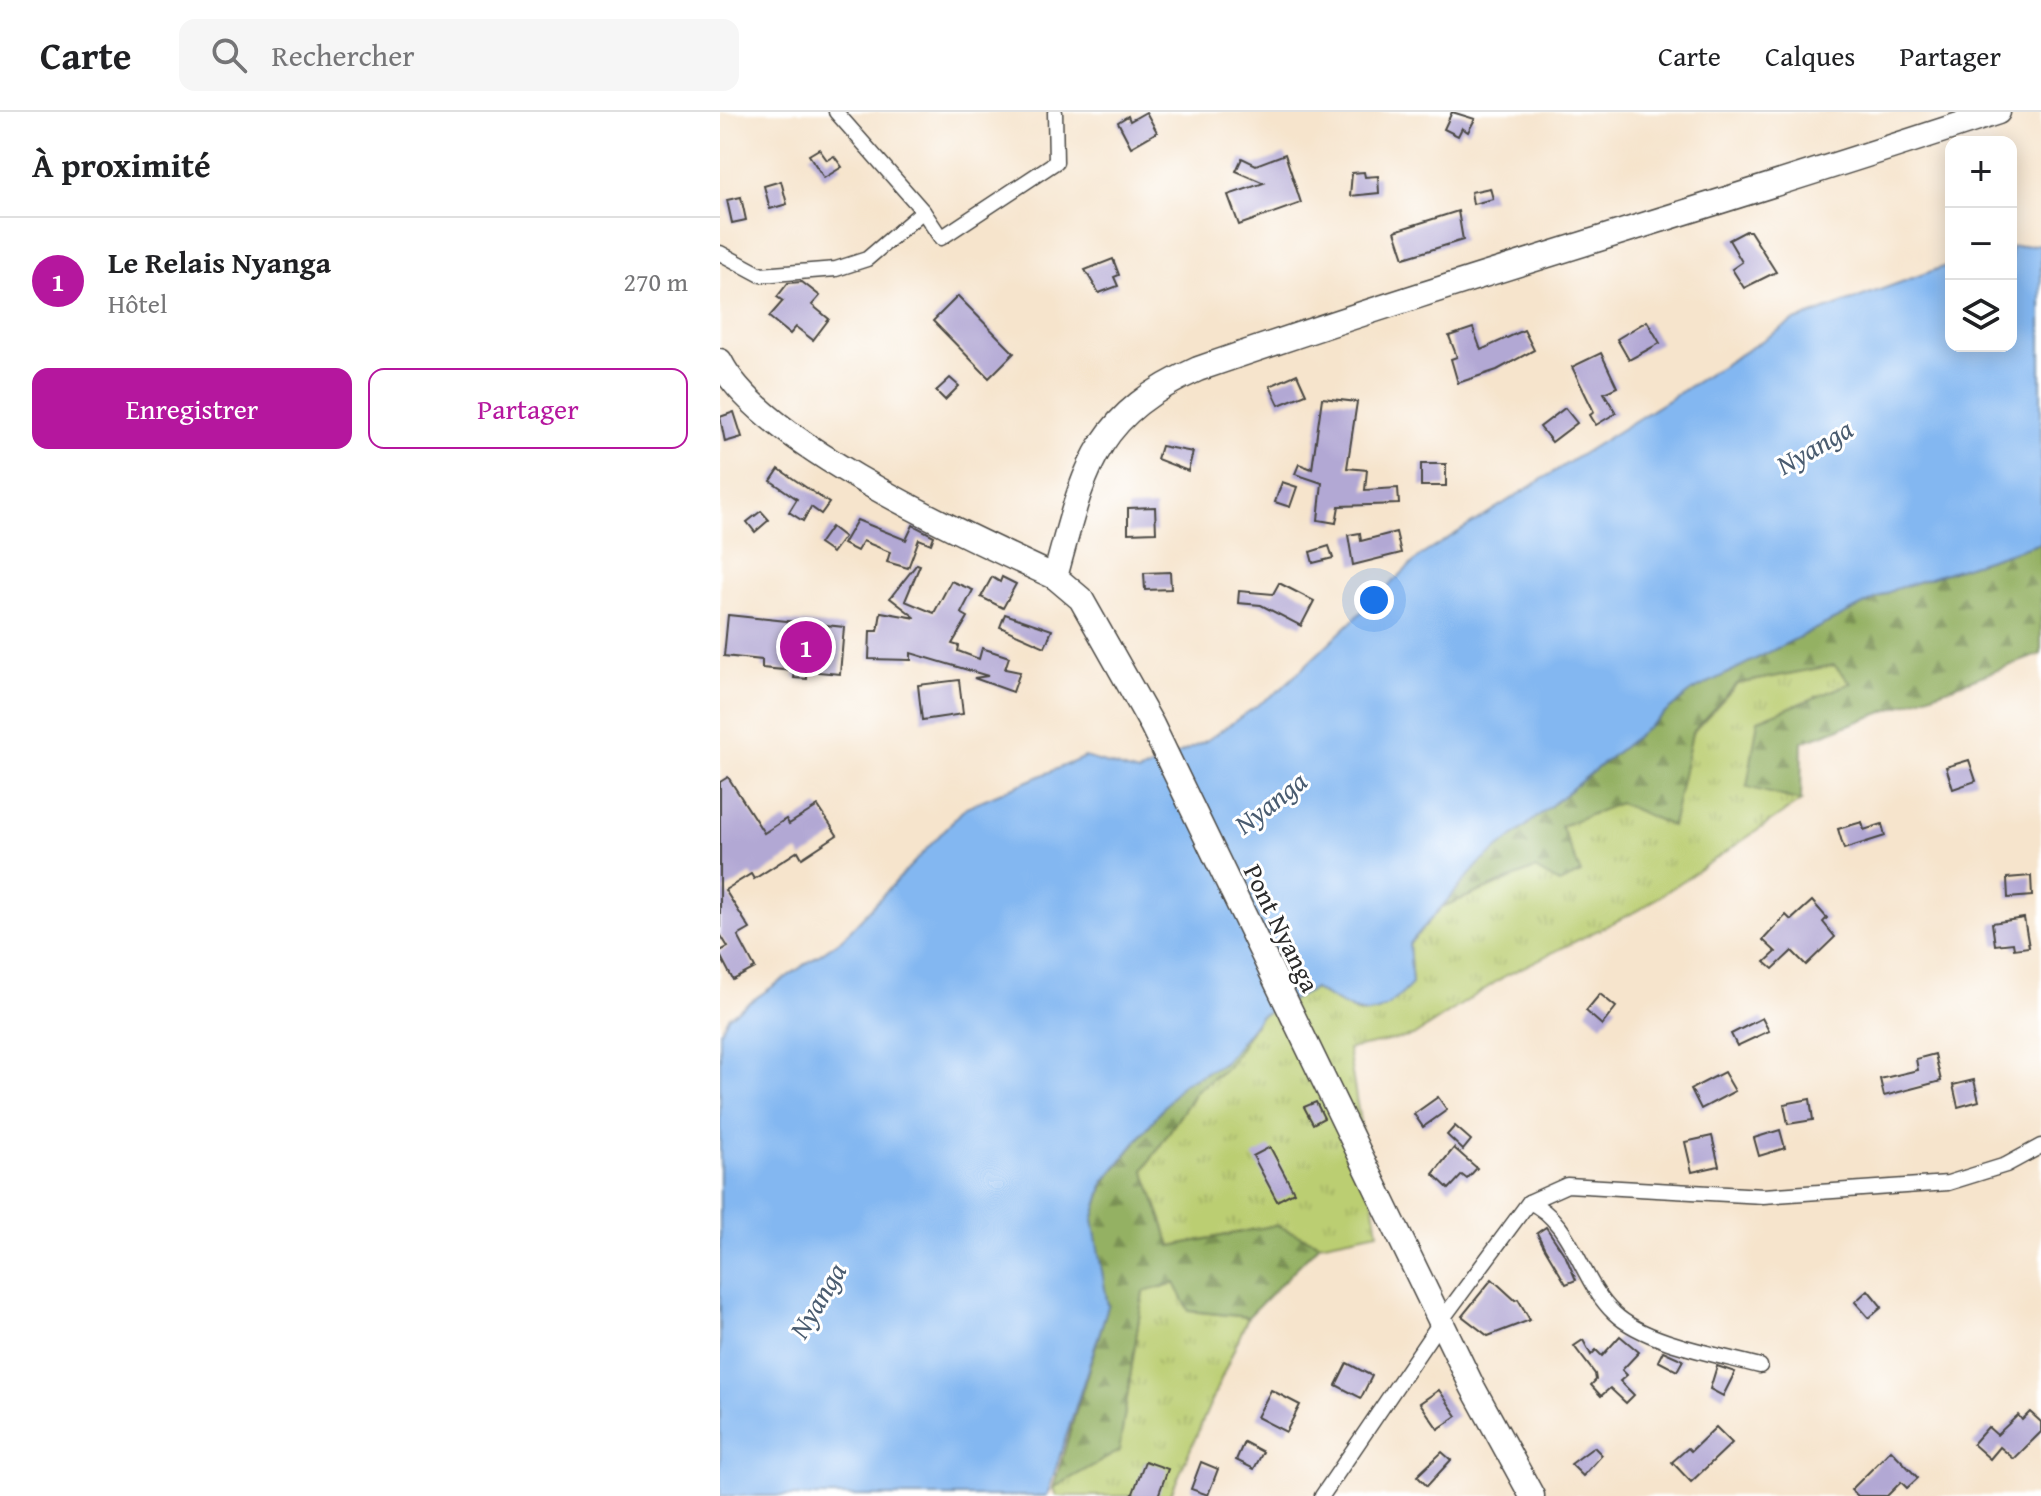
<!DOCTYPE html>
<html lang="fr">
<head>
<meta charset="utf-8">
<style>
	:root { --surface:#fff; --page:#f6f6f6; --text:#202124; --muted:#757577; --line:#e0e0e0; --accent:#b5179e }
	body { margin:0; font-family:"Gentium Book Plus",serif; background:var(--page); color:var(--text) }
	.controls { position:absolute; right:24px; top:24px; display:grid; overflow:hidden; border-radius:16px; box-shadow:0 4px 20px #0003 }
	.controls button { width:72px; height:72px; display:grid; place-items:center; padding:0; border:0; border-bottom:2px solid var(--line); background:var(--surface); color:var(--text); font:40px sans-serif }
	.you { position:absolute; left:654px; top:488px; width:28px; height:28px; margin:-20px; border:6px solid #fff; border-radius:50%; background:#1a73e8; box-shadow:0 0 0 12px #1a73e833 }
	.badge { display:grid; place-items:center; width:52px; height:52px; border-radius:50%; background:var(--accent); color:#fff; font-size:26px; font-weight:700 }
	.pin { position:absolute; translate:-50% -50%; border:4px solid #fff; box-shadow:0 2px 8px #0006 }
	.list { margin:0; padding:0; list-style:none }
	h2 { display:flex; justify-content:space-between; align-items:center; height:104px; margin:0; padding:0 32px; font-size:34px }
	h2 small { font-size:26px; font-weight:400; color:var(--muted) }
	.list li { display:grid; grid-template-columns:52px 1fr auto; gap:24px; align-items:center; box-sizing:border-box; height:128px; padding:0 32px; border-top:2px solid var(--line) }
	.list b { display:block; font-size:30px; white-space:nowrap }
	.list p { margin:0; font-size:26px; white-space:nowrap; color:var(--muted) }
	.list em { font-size:26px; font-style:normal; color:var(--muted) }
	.actions { display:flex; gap:16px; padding:24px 32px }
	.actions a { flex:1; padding:18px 0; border:2px solid var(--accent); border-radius:16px; text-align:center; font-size:28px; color:var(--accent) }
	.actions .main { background:var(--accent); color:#fff }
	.icon { flex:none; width:44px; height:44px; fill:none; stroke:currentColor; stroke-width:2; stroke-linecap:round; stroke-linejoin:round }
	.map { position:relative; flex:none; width:1321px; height:1384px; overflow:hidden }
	header { display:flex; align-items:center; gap:48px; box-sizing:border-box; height:112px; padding:0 40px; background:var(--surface); border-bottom:2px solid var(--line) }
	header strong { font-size:38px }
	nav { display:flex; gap:44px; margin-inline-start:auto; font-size:28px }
	.search { width:560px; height:72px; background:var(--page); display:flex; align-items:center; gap:20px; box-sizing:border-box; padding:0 28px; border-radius:16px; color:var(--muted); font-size:30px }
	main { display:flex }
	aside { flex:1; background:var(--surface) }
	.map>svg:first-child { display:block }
	.grass { fill:url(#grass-tufts); stroke:#737c4e; stroke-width:2 }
	.forest { fill:url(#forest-firs); stroke:#606e48; stroke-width:2 }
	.water { fill:#83b7f1; stroke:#57718e; stroke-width:2 }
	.building { fill:#b2a8d4 }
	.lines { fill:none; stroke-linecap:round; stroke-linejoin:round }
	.minor-casing { stroke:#494743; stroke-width:17 }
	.primary-casing { stroke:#494743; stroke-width:27 }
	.trunk-casing { stroke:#494743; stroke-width:27 }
	.minor { stroke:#fff; stroke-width:14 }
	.primary { stroke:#fff; stroke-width:24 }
	.trunk { stroke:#fff; stroke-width:24 }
	.labels { text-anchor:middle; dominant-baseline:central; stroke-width:6; stroke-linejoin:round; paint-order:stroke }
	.street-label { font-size:26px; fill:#2b2b2b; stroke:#fff }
	.water-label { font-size:28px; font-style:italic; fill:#4a5c70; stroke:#fff }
</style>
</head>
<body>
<header>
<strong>Carte</strong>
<div class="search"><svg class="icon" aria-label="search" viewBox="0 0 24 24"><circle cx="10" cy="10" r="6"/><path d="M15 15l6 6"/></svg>Rechercher</div>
<nav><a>Carte</a><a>Calques</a><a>Partager</a></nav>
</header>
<main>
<aside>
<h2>À proximité<small></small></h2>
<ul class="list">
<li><span class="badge">1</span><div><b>Le Relais Nyanga</b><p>Hôtel</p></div><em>270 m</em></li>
</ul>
<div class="actions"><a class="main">Enregistrer</a><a>Partager</a></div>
</aside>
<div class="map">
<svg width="1321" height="1384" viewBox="0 0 1321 1384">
	<defs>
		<pattern id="grass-tufts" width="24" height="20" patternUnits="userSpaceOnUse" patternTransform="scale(2)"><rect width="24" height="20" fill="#bbce72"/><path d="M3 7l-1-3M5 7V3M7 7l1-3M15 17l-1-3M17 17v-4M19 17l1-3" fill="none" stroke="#a1b163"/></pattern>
		<pattern id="forest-firs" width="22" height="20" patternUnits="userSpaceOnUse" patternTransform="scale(2)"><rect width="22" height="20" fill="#94b164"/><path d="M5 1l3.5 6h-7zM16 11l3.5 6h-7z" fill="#799053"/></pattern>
	</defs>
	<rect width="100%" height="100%" fill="#fff"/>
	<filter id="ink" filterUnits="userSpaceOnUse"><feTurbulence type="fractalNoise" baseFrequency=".0125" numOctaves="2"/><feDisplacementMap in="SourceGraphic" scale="16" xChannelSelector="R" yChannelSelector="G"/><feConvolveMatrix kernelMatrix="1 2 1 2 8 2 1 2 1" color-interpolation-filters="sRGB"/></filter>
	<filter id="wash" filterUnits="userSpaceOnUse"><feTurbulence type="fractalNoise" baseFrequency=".006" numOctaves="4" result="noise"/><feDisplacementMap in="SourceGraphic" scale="32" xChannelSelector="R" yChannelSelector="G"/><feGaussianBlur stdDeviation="1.8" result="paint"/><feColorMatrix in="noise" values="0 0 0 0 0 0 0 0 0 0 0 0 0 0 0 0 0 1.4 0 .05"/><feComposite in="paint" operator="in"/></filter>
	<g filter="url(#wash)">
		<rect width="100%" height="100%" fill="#f6e4cc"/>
		<g class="grass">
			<polygon points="1115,553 1131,571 1027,674 1081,689 921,797 785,864 693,924 628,937 658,1120 600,1132 556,1113 451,1134 424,1058 477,978 508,955 540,904 594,877 640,902 692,872 689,832 722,795 815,757 841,714 900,690 952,713 972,621 1017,572"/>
			<polygon points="456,1171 469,1199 528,1205 450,1384 336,1384 333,1376 399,1339 423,1180"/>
		</g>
		<g class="forest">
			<polygon points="1321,431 1321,542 1082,630 1081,689 1027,675 1038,608 1131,571 1114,553 1017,572 972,621 952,714 900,691 841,714 861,761 839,771 815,757 722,795 759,752 972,579 1175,477"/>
			<polygon points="540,904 508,955 477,978 424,1058 451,1134 556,1113 600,1132 528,1205 469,1199 455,1171 423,1180 399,1339 333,1376 388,1194 373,1108 385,1070 462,972 504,951"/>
		</g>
		<path class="water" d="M 1321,132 L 1321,431 L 1175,477 L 972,579 L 759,752 L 689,832 L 692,872 C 650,916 642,903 594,877 L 540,904 L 504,951 L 462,972 L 384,1070 L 373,1108 L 388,1194 L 327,1384 L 0,1384 L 0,920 L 8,905 L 121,828 L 246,695 L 365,645 L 418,661 L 486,629 L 561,577 L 700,444 L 1072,210 L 1231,152 L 1231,234 L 1291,234 L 1291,135 Z"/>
		<g id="blocks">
			<g class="building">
				<polygon points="426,0 437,20 411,35 398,10 408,4 410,9"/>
				<polygon points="732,0 755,7 748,20 742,16 738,24 724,17"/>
				<polygon points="99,37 107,48 114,44 122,55 104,66 89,43"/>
				<polygon points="565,42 581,91 519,113 508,83 544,71 516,59 522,46 536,53"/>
				<polygon points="644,60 645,65 658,64 659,81 630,84 632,61"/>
				<polygon points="61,69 67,92 50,97 44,74"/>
				<polygon points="770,76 773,87 753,92 751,80"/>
				<polygon points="21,85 26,108 12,111 7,88"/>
				<polygon points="738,99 743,128 684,146 675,119"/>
				<polygon points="1026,119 1030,119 1056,160 1024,176 1012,157 1022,150 1009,128"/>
				<polygon points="393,147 399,163 394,165 398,174 379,181 365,158"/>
				<polygon points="82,170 100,184 92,193 109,207 93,228 76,215 70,222 49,205 63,189 57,185 68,171"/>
				<polygon points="238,184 294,241 269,266 213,209"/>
				<polygon points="927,209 940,231 909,248 897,227"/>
				<polygon points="753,216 761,238 804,218 814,238 777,258 738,271 731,247 737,245 729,224"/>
				<polygon points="881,241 897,275 884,281 896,301 876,313 870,303 874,300 852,255"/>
				<polygon points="577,262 586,282 559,293 550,274"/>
				<polygon points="230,266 239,274 225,288 216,279"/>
				<polygon points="602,286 637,290 627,356 647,358 645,378 678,376 679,392 619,394 616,411 598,408 602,371 575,362 579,352 592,357"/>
				<polygon points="845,296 857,311 832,330 820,315"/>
				<polygon points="14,300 22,325 5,330 0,305"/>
				<polygon points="441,334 473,340 468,359 437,347"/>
				<rect x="701" y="352" width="25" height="22"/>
				<polygon points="59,357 109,391 101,402 91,395 83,409 69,400 77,387 51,369"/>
				<polygon points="562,370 577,375 570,395 555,390"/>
				<polygon points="435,395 436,420 408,421 408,396"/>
				<polygon points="41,399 49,408 35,420 27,410"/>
				<polygon points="137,408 186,428 193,413 214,424 211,432 199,427 188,456 167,450 170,440 143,429 137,439 123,432"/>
				<polygon points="111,415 124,425 112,441 99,432"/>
				<polygon points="676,420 681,441 633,453 628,423 640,421 641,429"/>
				<polygon points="609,434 613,446 593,451 590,440"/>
				<polygon points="197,452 200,453 185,489 214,501 231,469 253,478 241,501 248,505 232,532 239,534 238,539 259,547 262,536 289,545 285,557 300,560 293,580 254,566 268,564 191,541 191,548 149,547 150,519 158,519 161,500 196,506 170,486"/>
				<polygon points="450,460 451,477 425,478 424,461"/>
				<polygon points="272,465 280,470 282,465 296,472 283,496 261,485"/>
				<polygon points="559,471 594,489 581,514 541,493 518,491 519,479 553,482"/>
				<polygon points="285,502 332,518 325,535 280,515"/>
				<polygon points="8,503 124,515 120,562 87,559 87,567 74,566 75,559 42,556 42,548 4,544"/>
				<polygon points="239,568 243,602 202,608 198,573"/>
				<polygon points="1249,648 1256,669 1233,677 1226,655"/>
				<polygon points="8,665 44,721 66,707 69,712 98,694 117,723 82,746 78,739 34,767 31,762 5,778 30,817 18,824 35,856 13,868 0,843 0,839 8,835 0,822 0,670"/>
				<polygon points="1142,710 1144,718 1162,712 1165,724 1124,737 1118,717"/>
				<polygon points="1311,764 1312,784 1288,786 1287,766"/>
				<polygon points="1092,789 1107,806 1103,810 1115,825 1086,853 1072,839 1053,857 1045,850 1056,840 1043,828 1066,803 1071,808"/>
				<polygon points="1304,806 1309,835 1294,837 1293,831 1275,833 1272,811"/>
				<polygon points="880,882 896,895 882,913 866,899"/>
				<polygon points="1042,906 1049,919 1017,934 1011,922"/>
				<polygon points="1215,942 1221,969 1164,984 1160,967 1198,958 1196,947"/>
				<polygon points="1004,960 1015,979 981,997 971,977"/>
				<polygon points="1254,968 1259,989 1238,995 1233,973"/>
				<polygon points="718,985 727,998 703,1015 694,1002"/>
				<polygon points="1090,987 1093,1008 1068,1012 1064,992"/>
				<polygon points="596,990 604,1006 593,1012 584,995"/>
				<polygon points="735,1014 751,1028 743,1038 727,1023"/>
				<polygon points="1060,1018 1065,1036 1039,1044 1034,1026"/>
				<polygon points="992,1024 999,1054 972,1060 965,1030"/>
				<polygon points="550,1035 574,1080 557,1089 533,1044"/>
				<polygon points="734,1036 757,1056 747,1067 742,1063 729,1077 713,1062"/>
				<polygon points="826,1115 846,1145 856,1168 846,1172 824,1135 817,1121"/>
				<polygon points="772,1167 795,1188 798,1187 810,1208 768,1224 742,1204"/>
				<polygon points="1148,1178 1162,1195 1149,1206 1135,1190"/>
				<polygon points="900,1224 919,1240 902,1258 907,1263 900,1269 914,1283 906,1291 890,1276 881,1284 871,1273 876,1268 875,1262 854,1234 863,1228 871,1243 876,1238 882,1244"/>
				<polygon points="943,1239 963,1248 957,1259 938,1249"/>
				<polygon points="627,1251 652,1264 641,1286 616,1273"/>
				<polygon points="997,1254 1015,1260 1003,1284 990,1277"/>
				<polygon points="551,1278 580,1293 566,1320 537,1305"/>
				<polygon points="719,1278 737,1304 718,1317 700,1291"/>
				<polygon points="1310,1300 1321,1310 1321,1320 1294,1347 1280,1335 1270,1347 1253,1332 1268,1315 1277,1323 1298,1303 1302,1308"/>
				<polygon points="996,1315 1012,1331 971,1370 952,1350 968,1336 971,1339"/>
				<polygon points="524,1330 543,1340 534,1357 516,1348"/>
				<polygon points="874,1335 882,1343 863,1364 851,1352"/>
				<polygon points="1171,1338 1198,1366 1187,1376 1181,1370 1167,1384 1138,1384 1131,1378"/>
				<polygon points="722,1340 731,1348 707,1374 697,1364"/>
				<polygon points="425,1349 448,1357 438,1384 412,1384"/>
				<polygon points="481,1350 498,1357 488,1383 471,1377"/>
			</g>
		</g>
	</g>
	<g filter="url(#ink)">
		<use href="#blocks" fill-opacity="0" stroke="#494743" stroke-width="2"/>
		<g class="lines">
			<g class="minor-casing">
				<g id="minor">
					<polyline points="116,0 203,99 221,126 336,50 335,0"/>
					<polyline points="0,141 41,163 116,157 147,147 203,99"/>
					<path d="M 809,1090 C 853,1109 860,1169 894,1201 C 925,1231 999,1243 1040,1254"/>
					<polyline points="602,1384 721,1209 809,1090 847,1073 1043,1084 1228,1071 1286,1053 1321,1034"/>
				</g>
			</g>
			<g class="primary-casing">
				<path id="primary" d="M 0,249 C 41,332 250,425 335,465"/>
			</g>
			<g class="trunk-casing">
				<path id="trunk" d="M 812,1384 L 753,1276 L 432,613 L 361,487 L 335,465 C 364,362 370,305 478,257 C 743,165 1012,89 1278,0"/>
			</g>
			<use href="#minor" class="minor"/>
			<use href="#primary" class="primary"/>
			<use href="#trunk" class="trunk"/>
		</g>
	</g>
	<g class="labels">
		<g class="street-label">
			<text transform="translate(562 816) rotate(64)">Pont Nyanga</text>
		</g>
		<g class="water-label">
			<text transform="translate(1094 334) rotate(-30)">Nyanga</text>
			<text transform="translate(550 690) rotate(-38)">Nyanga</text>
			<text transform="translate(97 1188) rotate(-59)">Nyanga</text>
		</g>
	</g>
</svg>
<div class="controls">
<button>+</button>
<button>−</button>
<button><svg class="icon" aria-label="layers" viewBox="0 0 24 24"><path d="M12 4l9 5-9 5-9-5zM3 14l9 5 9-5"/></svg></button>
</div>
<div class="you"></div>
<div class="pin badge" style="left:86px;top:535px">1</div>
</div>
</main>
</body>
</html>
